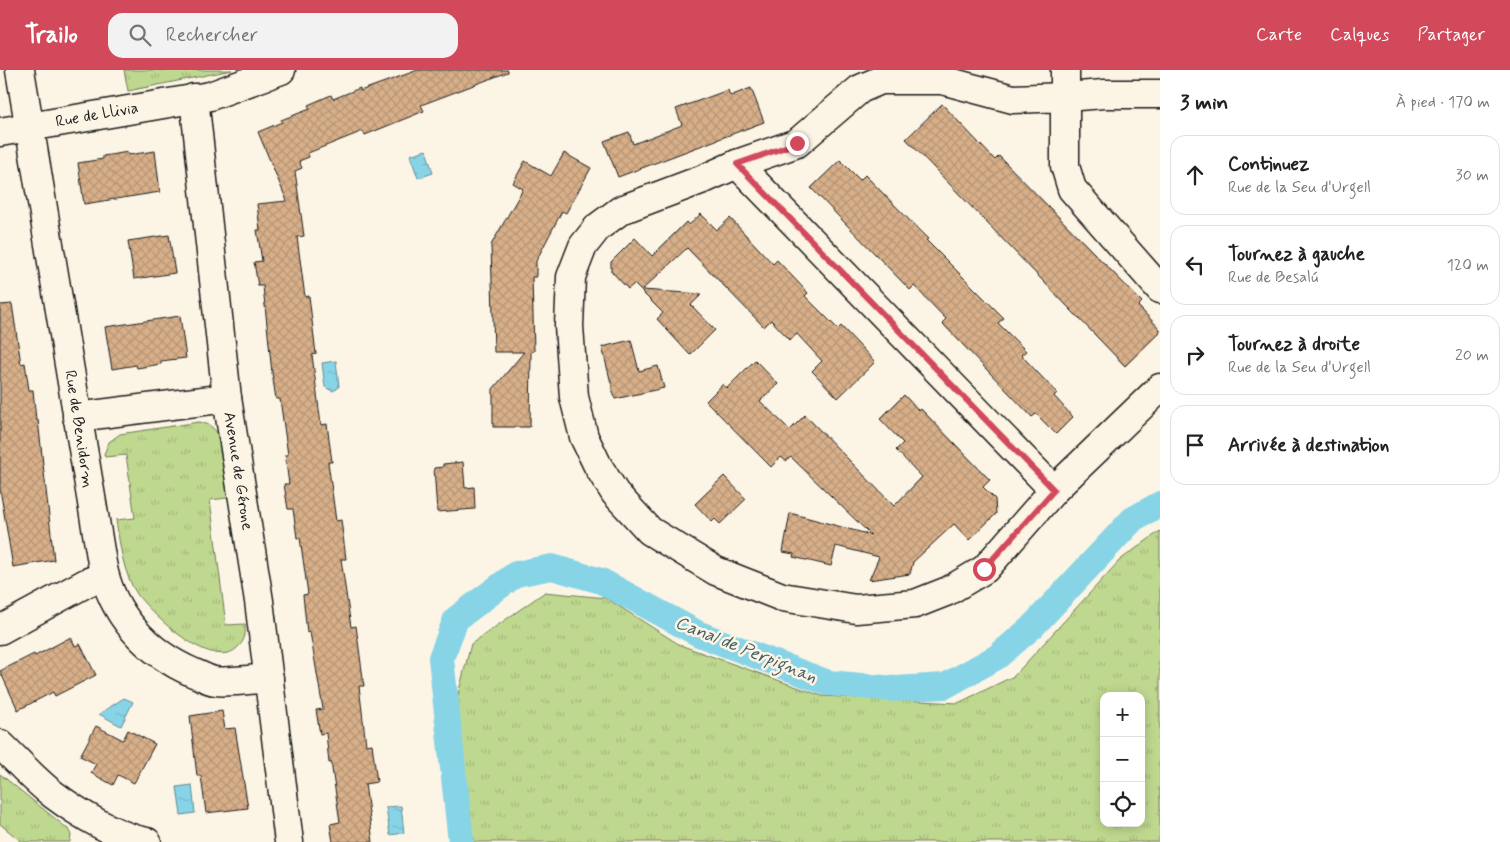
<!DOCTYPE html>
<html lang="fr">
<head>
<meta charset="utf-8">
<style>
	:root { --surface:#fff; --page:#f2f2f2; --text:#222; --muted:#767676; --line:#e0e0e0; --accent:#d1495b }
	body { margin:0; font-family:Mynerve,sans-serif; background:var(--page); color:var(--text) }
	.controls { position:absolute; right:15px; bottom:15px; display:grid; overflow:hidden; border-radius:10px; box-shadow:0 2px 12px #0003 }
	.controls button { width:45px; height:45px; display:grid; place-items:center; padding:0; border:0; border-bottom:1px solid var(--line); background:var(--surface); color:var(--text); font:25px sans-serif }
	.stop { position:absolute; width:15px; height:15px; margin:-11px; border:4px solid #d1495b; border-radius:50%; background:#fff }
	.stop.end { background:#d1495b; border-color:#fff; box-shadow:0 1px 5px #0008 }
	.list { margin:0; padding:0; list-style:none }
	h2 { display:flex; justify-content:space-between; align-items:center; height:65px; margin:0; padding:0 20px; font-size:21px }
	h2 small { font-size:16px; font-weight:400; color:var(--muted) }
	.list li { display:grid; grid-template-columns:32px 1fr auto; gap:15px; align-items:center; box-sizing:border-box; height:80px; margin:0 10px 10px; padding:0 10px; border:1px solid var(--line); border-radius:15px }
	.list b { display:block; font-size:19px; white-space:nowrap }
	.list p { margin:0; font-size:16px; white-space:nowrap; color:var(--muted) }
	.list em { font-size:16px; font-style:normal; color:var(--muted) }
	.icon { flex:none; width:28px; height:28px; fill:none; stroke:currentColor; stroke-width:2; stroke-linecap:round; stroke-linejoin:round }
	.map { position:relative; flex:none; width:1160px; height:772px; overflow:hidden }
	header { display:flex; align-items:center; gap:30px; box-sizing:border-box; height:70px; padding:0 25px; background:var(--accent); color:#fff }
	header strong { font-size:24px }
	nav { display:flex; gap:28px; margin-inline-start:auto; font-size:18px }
	.search { width:350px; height:45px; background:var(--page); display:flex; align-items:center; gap:12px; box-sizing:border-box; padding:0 18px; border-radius:15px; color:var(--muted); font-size:19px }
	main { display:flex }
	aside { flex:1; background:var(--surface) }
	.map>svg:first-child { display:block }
	.grass { fill:url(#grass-tufts); stroke:#6e7a56; fill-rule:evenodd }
	.water { fill:url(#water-ripples); stroke:#5d8a96 }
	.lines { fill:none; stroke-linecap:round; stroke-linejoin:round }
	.canal { stroke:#88d4e7; stroke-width:26 }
	.building { fill:url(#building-cross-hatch); stroke:#1c1c1c }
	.minor-casing { stroke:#1c1c1c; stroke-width:31 }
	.minor { stroke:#fcf5e5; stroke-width:28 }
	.route { stroke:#d1495b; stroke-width:6 }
	.labels { text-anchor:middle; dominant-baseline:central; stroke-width:5; stroke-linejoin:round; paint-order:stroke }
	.street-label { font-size:16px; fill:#1c1c1c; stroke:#fcf5e5 }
	.water-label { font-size:18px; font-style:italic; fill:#425c63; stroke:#fcf5e5 }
</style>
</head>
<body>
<header>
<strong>Trailo</strong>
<div class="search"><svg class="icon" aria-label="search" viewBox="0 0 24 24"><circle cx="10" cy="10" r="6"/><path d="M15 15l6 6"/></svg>Rechercher</div>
<nav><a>Carte</a><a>Calques</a><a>Partager</a></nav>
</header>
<main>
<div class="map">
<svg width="1160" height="772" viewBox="0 0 1160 772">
	<defs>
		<pattern id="grass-tufts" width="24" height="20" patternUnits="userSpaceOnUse" patternTransform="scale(1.25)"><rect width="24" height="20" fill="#bfd88f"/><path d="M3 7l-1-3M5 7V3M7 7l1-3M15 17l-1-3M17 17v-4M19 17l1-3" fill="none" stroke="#a4b97b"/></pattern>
		<pattern id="water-ripples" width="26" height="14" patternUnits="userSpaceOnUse" patternTransform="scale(1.25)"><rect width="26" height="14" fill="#88d4e7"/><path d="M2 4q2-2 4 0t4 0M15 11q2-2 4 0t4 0" fill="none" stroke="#75b5c6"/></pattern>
		<pattern id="building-cross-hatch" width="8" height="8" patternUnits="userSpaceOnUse" patternTransform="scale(1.25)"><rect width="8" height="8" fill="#d7af89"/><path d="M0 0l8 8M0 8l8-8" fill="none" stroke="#b89676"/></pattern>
	</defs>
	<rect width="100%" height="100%" fill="#fcf5e5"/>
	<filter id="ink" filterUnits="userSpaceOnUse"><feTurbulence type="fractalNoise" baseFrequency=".02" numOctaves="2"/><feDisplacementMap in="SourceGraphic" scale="10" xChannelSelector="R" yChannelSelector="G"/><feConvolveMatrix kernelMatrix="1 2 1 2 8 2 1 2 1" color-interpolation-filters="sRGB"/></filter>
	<g filter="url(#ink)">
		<g class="grass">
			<polygon points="124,0 232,0 128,21"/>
			<path d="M 199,352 C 210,354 213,357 219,366 L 228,428 L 210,430 L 226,555 L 245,554 C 246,564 245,571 237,578 C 212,602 151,544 137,524 C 123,503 120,475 116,450 L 135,448 L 126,385 L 105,387 L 104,384 L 109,372 L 120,364 Z"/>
			<path d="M 1160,461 L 1160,772 L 473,772 L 455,636 L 471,574 L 545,522 L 606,528 L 680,575 L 822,626 L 958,633 L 1014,606 L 1120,490 ZM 1104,626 L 1141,626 L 1141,753 L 1104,753 Z"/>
			<polygon points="0,704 68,759 71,765 70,772 22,772 0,754"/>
		</g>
		<g class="water">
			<polygon points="426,80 433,103 418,108 410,85"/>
			<polygon points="336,291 339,316 337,319 332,321 325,317 322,293"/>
			<polygon points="124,628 133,632 121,656 99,644"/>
			<polygon points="192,715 195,743 181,745 177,717"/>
			<polygon points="401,736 404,763 390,765 386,737"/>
		</g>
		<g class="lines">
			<polyline class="canal" points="461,772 441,588 456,549 516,504 552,497 601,511 699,564 828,613 895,619 945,616 997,587 1032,557 1133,449 1160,434"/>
		</g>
		<g class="building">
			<polygon points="418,0 508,0 508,2 421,35 424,41 365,65 363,61 308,83 309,87 299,91 302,98 295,101 304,166 297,167 305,227 309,226 316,284 312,285 321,355 327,354 332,392 328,392 336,451 341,450 346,489 341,489 351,557 356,556 364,616 359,616 366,675 372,674 377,712 365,714 373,772 333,772 330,754 340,752 331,692 329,693 326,663 320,664 316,640 323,639 310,562 307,563 303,525 308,524 300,468 297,468 293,439 288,439 286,427 284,414 289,414 285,385 288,385 280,329 276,329 272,303 263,216 258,216 254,192 262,191 257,160 260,160 257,134 287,131 258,62 282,52 281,50 310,39 308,35 331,25 333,29 360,18 360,21"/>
			<polygon points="751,18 764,52 618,107 604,71 629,62 633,74 682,55 676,39 728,20 730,26"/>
			<polygon points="942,34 995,90 999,86 1142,232 1138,236 1160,259 1160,262 1125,296 906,69"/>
			<polygon points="155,81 160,122 84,134 78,93 103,89 103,86 116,84 128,82 128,85"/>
			<polygon points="564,83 591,98 566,143 562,141 536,191 536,207 532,207 534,281 531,282 530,357 493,357 493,319 524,282 494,282 491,175 523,119 513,113 525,91 551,106"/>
			<polygon points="840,90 860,110 865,105 928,169 926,170 1004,248 998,253 1026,281 1021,285 1057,323 1054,326 1073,347 1056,364 1036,344 1032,347 942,253 946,249 914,216 910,220 811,118"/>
			<polygon points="701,144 717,160 730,148 773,194 777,190 792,206 808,223 805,226 838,259 841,256 875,292 838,328 812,301 822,291 797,264 790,270 771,250 764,257 687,178 642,220 702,224 691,235 715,260 690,285 657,249 663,243 634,214 628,219 611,201 611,192 635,168 652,186 686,152 689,155"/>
			<polygon points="169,165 175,203 134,209 128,171"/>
			<polygon points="12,234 21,294 25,293 29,320 33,320 36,350 38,350 54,490 13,497 0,419 0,235"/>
			<polygon points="180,246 186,288 161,291 161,294 137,298 136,295 112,299 105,257"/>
			<polygon points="631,270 639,301 658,296 664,318 615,329 602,277"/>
			<polygon points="755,290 778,314 760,331 790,360 805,345 894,436 922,407 896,380 903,373 880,349 904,325 919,341 921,339 990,410 983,417 995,429 996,444 969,470 954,454 913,492 910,504 869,510 879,487 836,476 831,496 793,487 794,484 783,482 790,443 871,465 791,387 786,391 781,387 771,397 706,331 723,314 727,318"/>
			<polygon points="463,392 465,418 474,417 475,439 437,442 434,398 443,397 443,394"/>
			<polygon points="724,406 746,429 720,454 715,449 712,452 695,434"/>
			<polygon points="71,567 75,576 80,574 96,605 55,626 53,622 18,640 0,601 34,584 35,586"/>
			<polygon points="222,641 225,659 235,658 248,738 206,743 201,706 197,706 190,646"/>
			<polygon points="96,656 123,670 128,660 155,674 134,713 118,705 113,715 91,703 96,694 80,686"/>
		</g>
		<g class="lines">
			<g class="minor-casing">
				<g id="minor">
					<path d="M 20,0 L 102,493 C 111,544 147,583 194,603 C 200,605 208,610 215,611 C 228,613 255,609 269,608"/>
					<polyline points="1065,0 1065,27 1104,24 1160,24"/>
					<polyline points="194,28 227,328 259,531 289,772"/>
					<polyline points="0,62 210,26 281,0"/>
					<polyline points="737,94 1054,420"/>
					<polyline points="1160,219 1072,119 1065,96 1065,27 1013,29 942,10 881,10 860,19 797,73 737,94 706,108 621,140 598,157 583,176 571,207 569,256 574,327 584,367 598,396 615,423 650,461 716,501 782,527 856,539 915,534 948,521 985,499 1054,420 1160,318"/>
					<polyline points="77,347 227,328"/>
					<polyline points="0,560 86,513 104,506"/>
					<path d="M 0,674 C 17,690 34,710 54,725 C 78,743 117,767 147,772"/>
				</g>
			</g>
			<use href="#minor" class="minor"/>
		</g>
	</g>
	<g class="lines" filter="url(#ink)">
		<polyline class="route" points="797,73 737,94 1054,420 984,499"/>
	</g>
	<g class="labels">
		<g class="street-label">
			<text transform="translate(97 45) rotate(-10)">Rue de Llivia</text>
			<text transform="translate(79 359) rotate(81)">Rue de Benidorm</text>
			<text transform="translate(238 401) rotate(81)">Avenue de Gérone</text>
		</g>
		<g class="water-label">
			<text transform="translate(746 580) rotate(22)">Canal de Perpignan</text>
		</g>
	</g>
</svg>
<div class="controls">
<button>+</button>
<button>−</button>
<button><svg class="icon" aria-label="locate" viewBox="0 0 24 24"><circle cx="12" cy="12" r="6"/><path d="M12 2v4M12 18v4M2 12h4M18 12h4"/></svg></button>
</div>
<div class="stop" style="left:984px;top:499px"></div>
<div class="stop end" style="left:797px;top:73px"></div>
</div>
<aside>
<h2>3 min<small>À pied · 170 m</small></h2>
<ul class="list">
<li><svg class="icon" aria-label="ahead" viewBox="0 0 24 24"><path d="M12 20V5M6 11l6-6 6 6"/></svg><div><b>Continuez</b><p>Rue de la Seu d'Urgell</p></div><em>30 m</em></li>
<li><svg class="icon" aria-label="left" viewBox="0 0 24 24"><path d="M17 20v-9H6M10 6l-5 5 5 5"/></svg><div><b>Tournez à gauche</b><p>Rue de Besalú</p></div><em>120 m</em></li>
<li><svg class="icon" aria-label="right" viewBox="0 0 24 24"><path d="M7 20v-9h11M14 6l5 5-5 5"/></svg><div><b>Tournez à droite</b><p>Rue de la Seu d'Urgell</p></div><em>20 m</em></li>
<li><svg class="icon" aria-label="arrive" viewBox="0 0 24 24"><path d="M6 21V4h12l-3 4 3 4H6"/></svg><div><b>Arrivée à destination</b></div></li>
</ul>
</aside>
</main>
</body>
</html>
